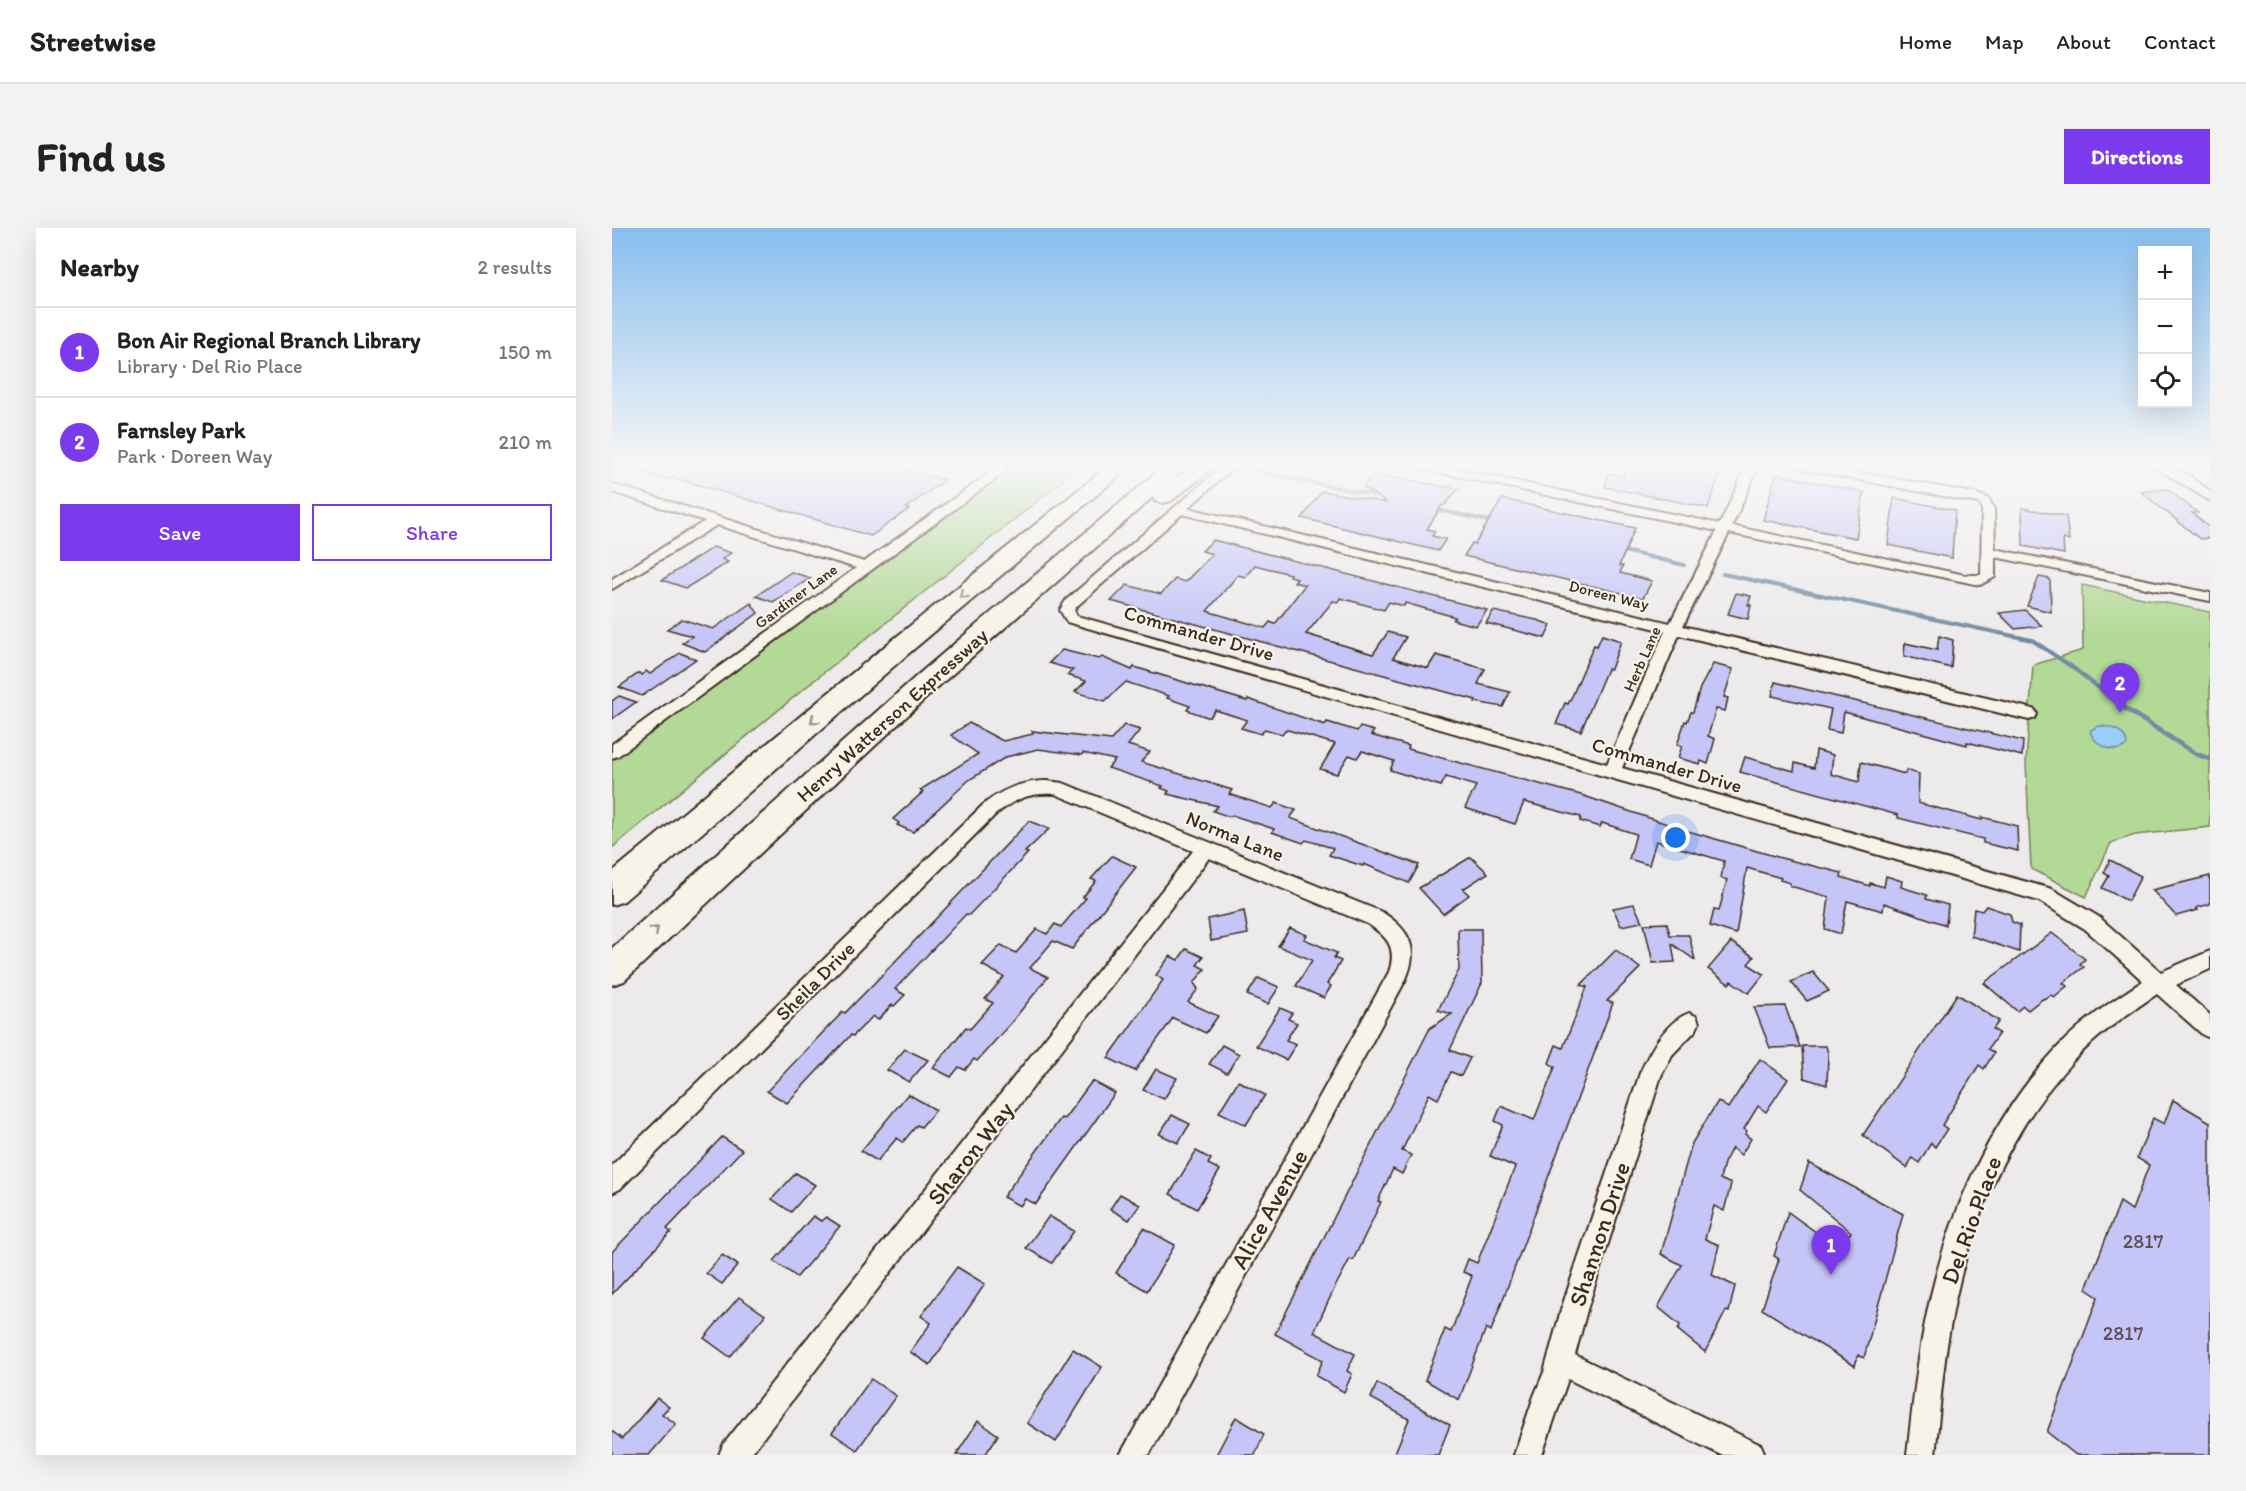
<!DOCTYPE html>
<html lang="en">
<head>
<meta charset="utf-8">
<style>
	:root { --surface:#fff; --page:#f2f2f2; --text:#222; --muted:#767676; --line:#e0e0e0; --accent:#7c3aed }
	body { margin:0; font-family:Itim,sans-serif; background:var(--page); color:var(--text) }
	.controls { position:absolute; right:18px; top:18px; display:grid; overflow:hidden; border-radius:0px; box-shadow:0 6px 24px #0002 }
	.controls button { width:54px; height:54px; display:grid; place-items:center; padding:0; border:0; border-bottom:2px solid var(--line); background:var(--surface); color:var(--text); font:30px sans-serif }
	.you { position:absolute; left:1064px; top:610px; width:21px; height:21px; margin:-15px; border:4px solid #fff; border-radius:50%; background:#1a73e8; box-shadow:0 0 0 9px #1a73e833 }
	.badge { display:grid; place-items:center; width:39px; height:39px; border-radius:50%; background:var(--accent); color:#fff; font-size:20px; font-weight:700 }
	.pin { position:absolute; translate:-50% -50px; filter:drop-shadow(0 2px 3px #0008) }
	.pin::after { content:''; position:absolute; top:32px; width:21px; height:18px; background:inherit; clip-path:polygon(0 0,100% 0,50% 100%) }
	.list { margin:0; padding:0; list-style:none }
	h2 { display:flex; justify-content:space-between; align-items:center; height:78px; margin:0; padding:0 24px; font-size:26px }
	h2 small { font-size:20px; font-weight:400; color:var(--muted) }
	.list li { display:grid; grid-template-columns:39px 1fr auto; gap:18px; align-items:center; box-sizing:border-box; height:90px; padding:0 24px; border-top:2px solid var(--line) }
	.list b { display:block; font-size:22px; white-space:nowrap }
	.list p { margin:0; font-size:20px; white-space:nowrap; color:var(--muted) }
	.list em { font-size:20px; font-style:normal; color:var(--muted) }
	.actions { display:flex; gap:12px; padding:18px 24px }
	.actions a { flex:1; padding:14px 0; border:2px solid var(--accent); border-radius:0px; text-align:center; font-size:21px; color:var(--accent) }
	.actions .main { background:var(--accent); color:#fff }
	.icon { flex:none; width:33px; height:33px; fill:none; stroke:currentColor; stroke-width:2; stroke-linecap:round; stroke-linejoin:round }
	.map { position:relative; flex:none; width:1598px; height:1227px; overflow:hidden; border-radius:0px }
	header { display:flex; align-items:center; gap:36px; box-sizing:border-box; height:84px; padding:0 30px; background:var(--surface); border-bottom:2px solid var(--line) }
	header strong { font-size:28px }
	nav { display:flex; gap:33px; margin-inline-start:auto; font-size:21px }
	.intro { display:flex; align-items:center; justify-content:space-between; box-sizing:border-box; height:144px; padding:0 36px }
	h1 { margin:0; font-size:42px }
	.button { padding:15px 27px; border-radius:0px; background:var(--accent); color:#fff; font-size:21px; font-weight:700 }
	main { display:flex; gap:36px; padding:0 36px }
	aside { flex:1; background:var(--surface); border-radius:0px; box-shadow:0 6px 24px #0002 }
	.map>svg:first-child { display:block }
	.green { fill:#b2d995; stroke:#76825a; stroke-width:1.5 }
	.water { fill:#99cef7; stroke:#738ca0; stroke-width:1.5 }
	.lines { fill:none; stroke-linecap:round; stroke-linejoin:round }
	.stream-far1 { stroke:#738ca0; stroke-width:4 }
	.stream { stroke:#738ca0; stroke-width:5 }
	.building { fill:#c5c5f8; stroke:#3b2a1e; stroke-width:1.5; fill-rule:evenodd }
	.street-casing { stroke:#3b2a1e; stroke-width:4 }
	.highway-casing { stroke:#3b2a1e; stroke-width:4 }
	.street { fill:#f7f3e8; fill-rule:evenodd }
	.highway { fill:#f7f3e8; fill-rule:evenodd }
	.oneway { stroke:#998e83 }
	.labels { text-anchor:middle; dominant-baseline:central; stroke-width:4.5; stroke-linejoin:round; paint-order:stroke }
	.far-street-label { font-size:16px; fill:#3b2a1e; stroke:#f7f3e8 }
	.street-label { font-size:20px; fill:#3b2a1e; stroke:#f7f3e8 }
	.near-number-label { font-size:20px; fill:#5e5154 }
	.near-street-label { font-size:24px; fill:#3b2a1e; stroke:#f7f3e8 }
</style>
</head>
<body>
<header>
<strong>Streetwise</strong>
<nav><a>Home</a><a>Map</a><a>About</a><a>Contact</a></nav>
</header>
<div class="intro"><h1>Find us</h1><a class="button">Directions</a></div>
<main>
<aside>
<h2>Nearby<small>2 results</small></h2>
<ul class="list">
<li><span class="badge">1</span><div><b>Bon Air Regional Branch Library</b><p>Library · Del Rio Place</p></div><em>150 m</em></li>
<li><span class="badge">2</span><div><b>Farnsley Park</b><p>Park · Doreen Way</p></div><em>210 m</em></li>
</ul>
<div class="actions"><a class="main">Save</a><a>Share</a></div>
</aside>
<div class="map">
<svg width="1598" height="1227" viewBox="0 0 1598 1227">
	<rect width="100%" height="100%" fill="#edeaeb"/>
	<filter id="ink" filterUnits="userSpaceOnUse"><feTurbulence type="fractalNoise" baseFrequency=".0167" numOctaves="2"/><feDisplacementMap in="SourceGraphic" scale="12" xChannelSelector="R" yChannelSelector="G"/><feConvolveMatrix kernelMatrix="1 2 1 2 8 2 1 2 1" color-interpolation-filters="sRGB"/></filter>
	<g filter="url(#ink)">
		<g class="green">
			<polygon points="397,237 463,237 449,254 199,455 0,620 0,532 397,240"/>
			<polygon points="1470,357 1598,384 1598,599 1523,607 1499,615 1474,669 1419,641 1414,534 1421,437 1471,422"/>
		</g>
		<path class="water" d="M 1487,498 C 1500,498 1514,503 1515,517 C 1503,527 1484,518 1478,504 L 1480,501 Z"/>
		<g class="lines">
			<g class="stream-far1">
				<polyline points="629,237 668,248 771,269"/>
				<polyline points="821,281 882,294"/>
				<polyline points="1008,322 1072,337"/>
				<polyline points="1111,346 1420,412 1460,439 1511,479"/>
			</g>
			<polyline class="stream" points="1509,478 1584,526 1598,531"/>
		</g>
		<g class="building">
			<polygon points="21,237 277,237 333,252 294,280 297,281 259,308 63,250 55,251 20,240"/>
			<polygon points="1012,237 1111,237 1096,280 993,259 996,245 1011,248"/>
			<polygon points="762,246 846,261 833,277 830,277 815,301 823,303 820,308 834,311 826,323 690,290 710,263 775,275 751,259"/>
			<polygon points="1164,246 1252,264 1244,310 1151,292"/>
			<polygon points="1555,261 1586,285 1580,285 1598,300 1598,310 1588,311 1529,264"/>
			<polygon points="1282,270 1343,282 1340,330 1276,317"/>
			<polygon points="890,271 1023,300 1007,338 1011,338 1008,345 1040,353 1031,370 852,328 860,315 863,316"/>
			<polygon points="1410,280 1454,288 1457,313 1451,311 1452,326 1411,318"/>
			<path d="M 601,312 L 875,382 L 864,398 L 841,392 L 843,389 L 793,375 L 792,378 L 777,374 L 772,382 L 728,370 L 726,374 L 721,373 L 694,406 L 761,426 L 776,404 L 794,409 L 781,430 L 816,440 L 824,427 L 873,441 L 866,456 L 898,464 L 891,479 L 863,474 L 864,472 L 499,373 L 515,357 L 549,366 L 563,351 L 573,354 L 600,326 L 590,323 ZM 643,337 L 678,346 L 677,348 L 685,350 L 682,354 L 693,357 L 663,396 L 658,394 L 653,400 L 595,383 L 626,347 L 633,349 Z"/>
			<polygon points="101,319 119,325 110,331 116,334 74,360 50,352"/>
			<polygon points="179,344 199,350 161,374 144,368"/>
			<polygon points="1427,349 1438,351 1439,384 1415,378"/>
			<polygon points="1124,365 1139,368 1136,377 1139,377 1136,391 1116,386"/>
			<polygon points="139,375 146,385 93,424 70,415 80,408 55,401 70,391 101,401"/>
			<polygon points="1413,382 1430,398 1403,401 1387,385"/>
			<polygon points="881,383 925,392 939,397 933,410 874,395"/>
			<polygon points="990,407 1009,413 999,441 995,441 969,503 944,496 953,475 956,476 961,466 982,417 985,418"/>
			<polygon points="1327,408 1341,412 1339,440 1292,428 1293,415 1325,422"/>
			<polygon points="450,422 487,431 490,429 520,442 522,439 635,473 636,471 713,497 715,494 745,503 748,499 762,503 759,507 797,518 796,521 969,567 1076,603 1169,630 1230,645 1229,649 1258,658 1258,655 1272,659 1274,648 1290,653 1289,659 1315,667 1314,671 1336,677 1334,697 1272,675 1271,683 1235,673 1229,706 1213,701 1217,669 1178,658 1178,655 1168,652 1169,650 1135,640 1124,706 1098,698 1102,682 1107,683 1115,652 1109,650 1112,633 1044,613 1037,637 1017,631 1024,606 990,595 988,599 968,593 969,589 912,574 903,596 853,580 864,558 834,549 829,558 778,542 782,533 750,523 745,530 737,527 725,546 708,541 723,516 676,502 673,502 670,506 653,501 649,506 629,500 635,492 603,482 598,489 595,489 575,482 578,478 555,470 557,468 514,454 493,473 463,464 474,453 455,447 461,442 437,435"/>
			<polygon points="68,425 84,431 30,468 7,459 27,445 30,447 34,443 38,446"/>
			<polygon points="1101,436 1121,441 1112,469 1116,470 1113,483 1104,481 1096,508 1103,511 1096,536 1089,533 1088,536 1066,530 1070,518 1065,517 1073,493 1075,494 1079,484 1081,484 1088,460"/>
			<polygon points="1163,454 1411,513 1410,528 1355,514 1355,517 1232,484 1229,505 1215,502 1219,481 1160,468"/>
			<polygon points="7,468 24,474 0,491 0,473"/>
			<polygon points="357,495 391,513 421,506 420,503 499,512 512,497 528,502 516,517 538,524 529,534 620,562 617,566 660,580 664,575 684,582 678,590 807,637 797,655 752,636 751,638 717,627 721,620 694,612 691,615 660,604 662,601 620,587 618,589 601,583 606,578 555,566 557,563 549,560 551,558 496,540 503,532 471,525 470,527 426,521 394,529 357,552 301,604 285,597 287,595 281,591 311,564 308,562 366,526 339,507"/>
			<polygon points="1204,522 1221,527 1219,546 1247,554 1249,534 1293,546 1294,542 1307,546 1306,575 1370,592 1370,589 1405,598 1406,623 1371,615 1371,611 1286,590 1286,587 1128,544 1133,529 1182,543 1183,535 1202,540"/>
			<polygon points="417,593 437,601 413,624 416,625 357,687 354,686 283,761 293,767 282,778 280,777 266,792 261,788 241,808 239,807 175,875 155,863 219,796 231,784 233,785 272,745"/>
			<polygon points="500,628 524,639 460,721 441,713 418,740 436,749 398,796 365,833 362,831 353,842 347,839 339,849 321,840 354,799 358,801 381,775 373,771 392,749 370,737 389,717 404,725 425,701 435,706 443,696 449,699 474,670 471,669 484,653 479,651"/>
			<polygon points="859,629 876,645 851,661 857,667 831,686 807,660"/>
			<polygon points="1498,632 1529,648 1516,673 1490,660 1497,648 1492,645"/>
			<polygon points="1598,648 1598,676 1584,680 1586,682 1564,688 1540,662"/>
			<polygon points="1022,676 1030,694 1009,698 1001,680"/>
			<polygon points="1374,678 1398,686 1400,694 1408,697 1407,724 1359,708 1362,681 1370,683"/>
			<polygon points="632,683 636,706 599,713 596,691"/>
			<polygon points="1055,695 1058,707 1077,707 1083,732 1060,716 1063,734 1041,735 1032,696"/>
			<polygon points="678,700 695,707 692,711 725,725 722,730 729,733 715,756 719,758 712,770 684,758 700,732 666,718"/>
			<polygon points="846,701 869,701 870,755 838,822 858,830 849,848 839,844 826,871 817,866 790,923 799,927 790,946 781,941 766,973 769,974 760,993 741,1032 738,1031 722,1061 702,1104 743,1126 735,1143 740,1146 732,1164 704,1148 711,1132 663,1106 818,800 840,786 826,782 847,742"/>
			<polygon points="1440,705 1473,731 1468,736 1472,739 1451,755 1455,758 1442,769 1439,767 1429,772 1416,782 1411,778 1405,783 1372,755"/>
			<polygon points="1119,714 1142,729 1136,736 1152,746 1137,765 1119,753 1117,756 1096,741"/>
			<polygon points="574,721 591,729 585,737 593,741 582,755 586,761 576,774 606,788 594,805 561,790 523,843 496,830 551,752 544,747 558,728 566,732"/>
			<polygon points="1004,722 1028,740 995,773 1001,775 884,1090 879,1103 874,1100 847,1172 813,1152 833,1101 839,1104 860,1048 851,1044 856,1031 865,1035 903,939 878,928 891,897 883,893 889,878 922,892 943,839 937,835 944,817 951,820 975,759 969,757"/>
			<polygon points="1201,744 1217,763 1195,773 1179,754"/>
			<polygon points="646,750 667,759 656,776 635,767"/>
			<polygon points="1345,766 1387,793 1381,801 1387,805 1376,821 1382,825 1372,841 1367,837 1330,897 1335,901 1323,919 1319,915 1307,935 1300,930 1295,940 1251,907"/>
			<polygon points="1173,778 1188,819 1158,820 1142,779"/>
			<polygon points="668,780 680,785 676,791 685,795 674,812 684,816 674,832 644,818"/>
			<polygon points="610,817 627,826 615,845 597,836"/>
			<polygon points="1190,818 1214,818 1216,825 1215,857 1192,850"/>
			<polygon points="293,821 316,832 297,854 275,842"/>
			<polygon points="1148,831 1176,851 1154,884 1146,878 1132,901 1135,903 1133,906 1139,911 1129,927 1120,920 1112,935 1108,951 1119,956 1112,983 1102,978 1093,1011 1107,1017 1100,1047 1123,1058 1117,1084 1114,1083 1093,1124 1066,1102 1068,1097 1046,1079 1070,1037 1049,1026 1080,915 1106,873 1116,880"/>
			<polygon points="544,841 565,850 552,871 531,862"/>
			<polygon points="480,853 503,865 424,976 413,971 408,978 391,969 449,890 452,891"/>
			<polygon points="626,853 653,867 634,897 607,884"/>
			<polygon points="296,866 324,882 309,899 305,897 291,914 285,910 265,933 249,923"/>
			<polygon points="1561,872 1598,894 1598,1227 1464,1227 1435,1204 1486,1069 1474,1061 1508,974 1520,982 1537,937 1525,930 1541,890 1552,896"/>
			<polygon points="560,887 578,896 566,915 547,906"/>
			<polygon points="110,909 130,922 55,1001 59,1004 0,1066 0,1024"/>
			<polygon points="584,923 599,931 596,936 608,942 585,981 558,966"/>
			<polygon points="1197,935 1291,986 1252,1130 1246,1127 1243,1138 1150,1081 1167,1031 1162,1028 1176,984 1226,1020 1239,1004 1188,962"/>
			<polygon points="184,945 203,957 179,984 160,971"/>
			<polygon points="508,966 528,977 517,992 498,981"/>
			<polygon points="201,988 209,993 214,989 228,998 185,1049 162,1033"/>
			<polygon points="437,988 462,1003 440,1035 414,1020"/>
			<polygon points="532,1000 563,1017 535,1063 504,1045"/>
			<polygon points="110,1027 126,1037 110,1056 94,1045"/>
			<polygon points="345,1039 373,1056 318,1137 298,1124 319,1095 309,1088"/>
			<polygon points="127,1069 153,1087 118,1129 92,1110"/>
			<polygon points="461,1121 490,1139 444,1214 415,1195"/>
			<polygon points="259,1151 284,1168 245,1222 220,1205"/>
			<polygon points="765,1155 838,1197 826,1227 782,1227 797,1191 759,1170"/>
			<polygon points="45,1170 57,1179 50,1186 64,1196 37,1227 0,1227 0,1203 10,1211"/>
			<polygon points="624,1189 652,1206 643,1227 604,1227"/>
			<polygon points="366,1193 386,1207 381,1215 373,1227 344,1227"/>
		</g>
		<g class="lines">
			<g class="street-casing">
				<g id="street">
					<polygon points="389,237 393,238 393,244 6,528 0,530 0,516 244,340 105,297 0,361 0,351 93,293 0,264 0,256 252,334"/>
					<path d="M 612,237 L 625,237 L 576,280 L 1058,395 L 1105,303 L 810,241 L 804,237 L 826,237 L 1108,296 L 1135,237 L 1147,237 L 1120,298 L 1353,347 L 1369,347 L 1370,280 L 1367,275 L 1190,241 L 1184,237 L 1208,237 L 1361,265 L 1376,270 L 1382,280 L 1383,321 L 1598,365 L 1598,373 L 1383,329 L 1383,349 L 1368,357 L 1117,305 L 1071,398 L 1417,480 L 1423,482 L 1425,486 L 1423,490 L 1417,492 L 1067,407 L 1010,540 L 1440,661 L 1487,689 L 1549,744 L 1598,723 L 1598,741 L 1564,757 L 1598,787 L 1598,810 L 1591,807 L 1545,766 C 1515,786 1485,807 1460,834 C 1393,907 1354,1003 1338,1100 C 1330,1142 1328,1185 1323,1227 L 1295,1227 C 1300,1185 1304,1142 1312,1100 C 1331,999 1373,896 1445,820 C 1470,793 1500,773 1531,753 L 1473,701 L 1427,673 L 455,394 L 448,382 L 454,372 ZM 570,286 L 1053,403 L 995,536 L 465,388 L 462,382 L 465,378 Z"/>
					<path d="M 1540,237 C 1563,236 1580,250 1598,263 L 1598,273 Z"/>
					<path d="M 435,553 L 451,555 L 770,684 C 798,702 808,721 793,753 L 537,1227 L 508,1227 L 777,744 C 785,720 776,709 756,696 L 597,630 L 138,1227 L 107,1227 L 111,1217 L 581,623 L 443,566 C 418,564 402,571 383,587 L 8,961 L 0,965 L 0,937 L 371,577 C 390,561 410,553 435,553 Z"/>
					<path d="M 1077,785 L 1084,788 L 1087,795 L 1084,802 L 1060,827 L 1049,848 L 975,1082 L 963,1127 L 1149,1217 L 1153,1227 L 1109,1227 L 956,1151 L 930,1227 L 902,1227 L 922,1168 L 932,1144 L 949,1082 L 1028,845 C 1038,823 1053,794 1077,785 Z"/>
				</g>
			</g>
			<g class="highway-casing">
				<g id="highway">
					<polygon points="497,237 520,237 296,426 12,673 0,677 0,644 278,414"/>
					<polygon points="553,237 575,237 563,250 582,237 605,237 559,273 551,275 543,273 541,269 328,457 12,753 0,757 0,720 308,445"/>
				</g>
			</g>
			<use href="#street" class="street"/>
			<use href="#highway" class="highway"/>
		</g>
		<defs><path id="oneway-chevron" d="M-2-3.5L2.5 0L-2 3.5" fill="none" stroke-width="1.6" stroke-linecap="round" stroke-linejoin="round" transform="scale(1.5)"/></defs>
		<g class="oneway">
			<use href="#oneway-chevron" transform="translate(351 367) rotate(140)"/>
			<use href="#oneway-chevron" transform="translate(202 492) rotate(140)"/>
			<use href="#oneway-chevron" transform="translate(43 702) rotate(-42)"/>
		</g>
	</g>
	<linearGradient id="sky" x2="0" y2="1"><stop stop-color="#88beee"/><stop offset="0.58" stop-color="#f7f6f6"/><stop offset="1" stop-color="#f7f6f6" stop-opacity="0"/></linearGradient>
	<rect width="1598" height="409" fill="url(#sky)"/>
	<g class="labels">
		<g class="far-street-label">
			<text transform="translate(997 367) rotate(14)">Doreen Way</text>
			<text transform="translate(184 368) rotate(-36)">Gardiner Lane</text>
			<text transform="translate(1030 431) rotate(-66)">Herb Lane</text>
		</g>
		<g class="street-label">
			<text transform="translate(587 405) rotate(16)">Commander Drive</text>
			<text transform="translate(280 487) rotate(-42)">Henry Watterson Expressway</text>
			<text transform="translate(1055 537) rotate(16)">Commander Drive</text>
			<text transform="translate(623 608) rotate(22)">Norma Lane</text>
			<text transform="translate(203 753) rotate(-45)">Sheila Drive</text>
		</g>
		<g class="near-number-label">
			<text x="1531" y="1013">2817</text>
			<text x="1511" y="1105">2817</text>
		</g>
		<g class="near-street-label">
			<text transform="translate(358 925) rotate(-52)">Sharon Way</text>
			<text transform="translate(657 981) rotate(-61)">Alice Avenue</text>
			<text transform="translate(1359 992) rotate(-70)">Del Rio Place</text>
			<text transform="translate(987 1006) rotate(-72)">Shannon Drive</text>
		</g>
	</g>
</svg>
<div class="controls">
<button>+</button>
<button>−</button>
<button><svg class="icon" aria-label="locate" viewBox="0 0 24 24"><circle cx="12" cy="12" r="6"/><path d="M12 2v4M12 18v4M2 12h4M18 12h4"/></svg></button>
</div>
<div class="you"></div>
<div class="pin badge" style="left:1219px;top:1047px">1</div>
<div class="pin badge" style="left:1508px;top:485px">2</div>
</div>
</main>
</body>
</html>
